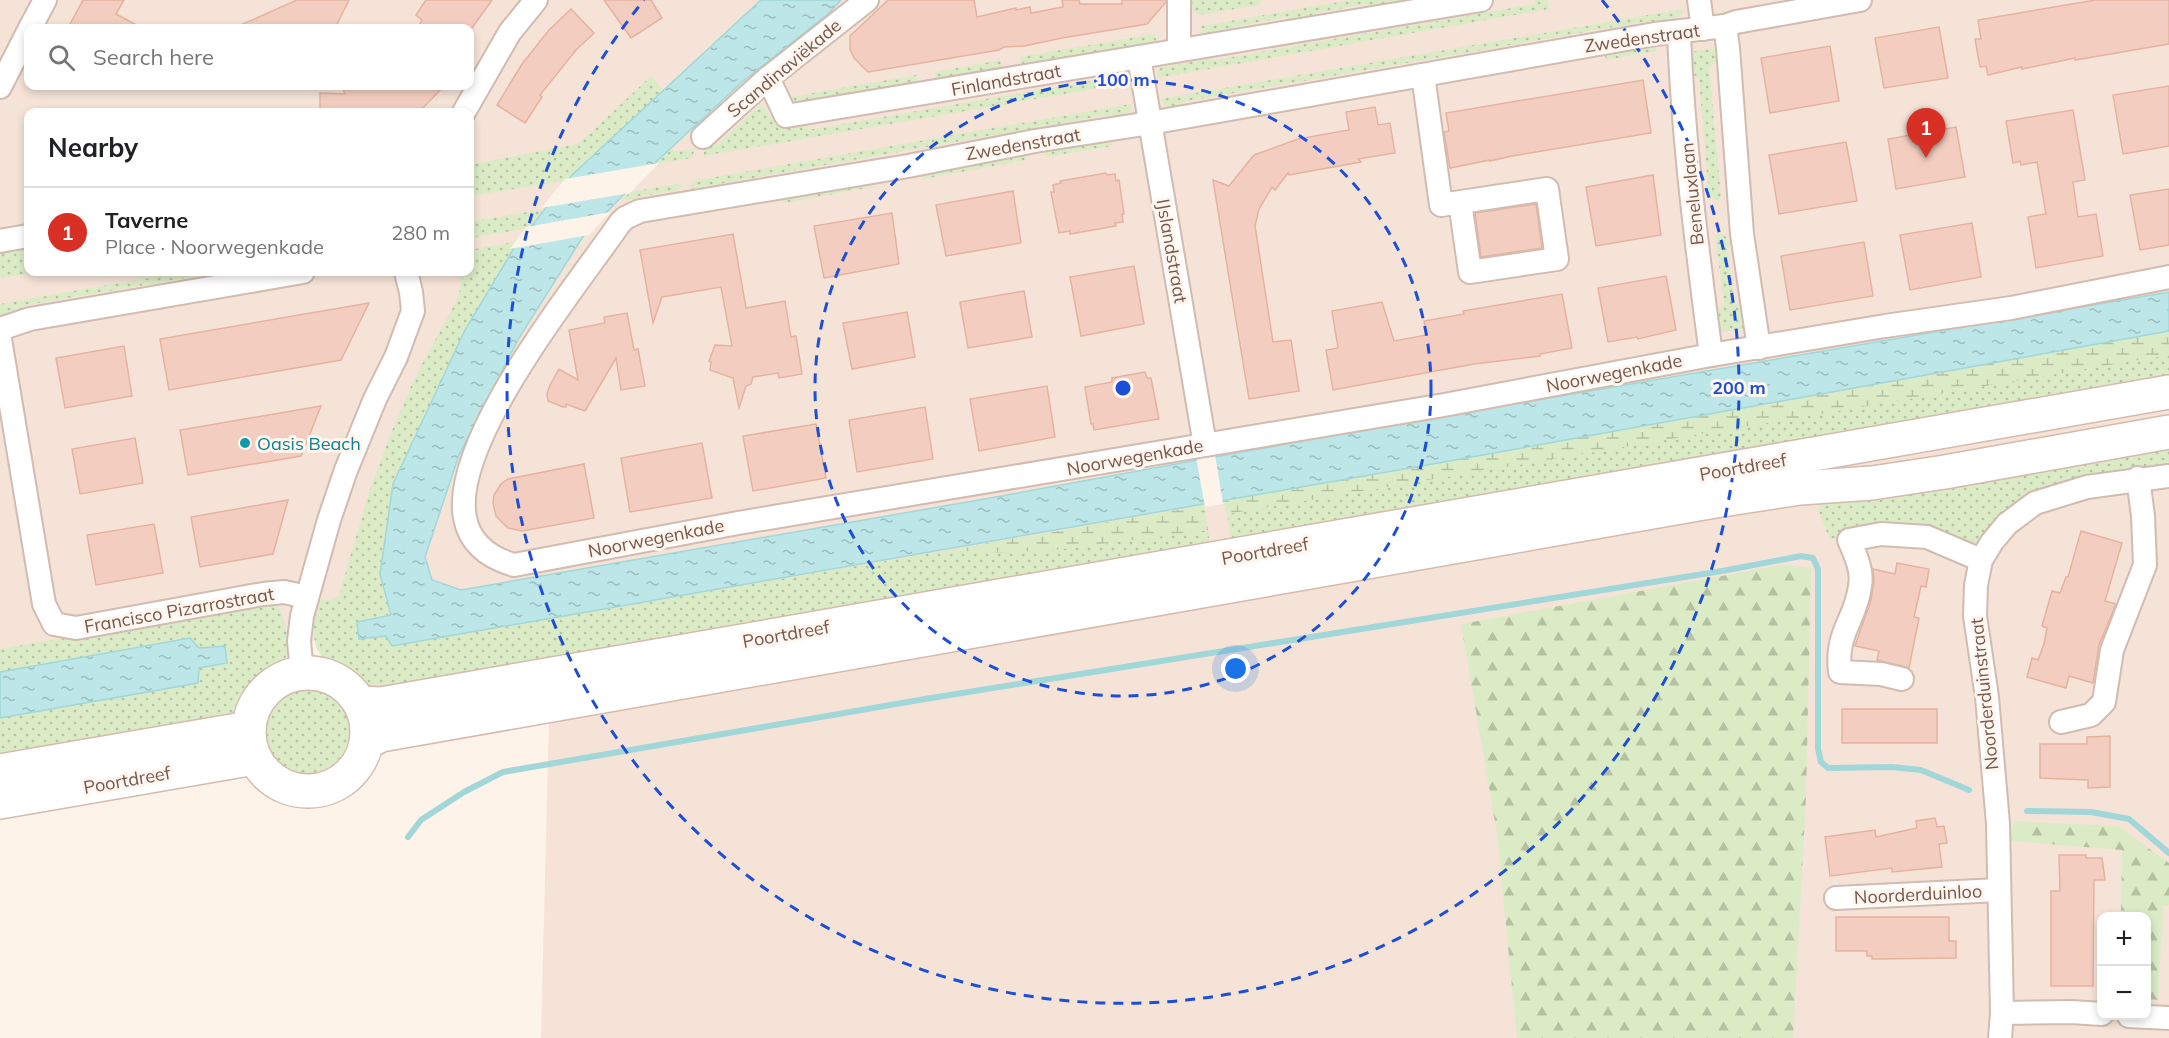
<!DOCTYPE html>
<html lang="en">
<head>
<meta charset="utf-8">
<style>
	:root { --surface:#fff; --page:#f6f6f6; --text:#202124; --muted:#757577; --line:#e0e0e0; --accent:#d93025 }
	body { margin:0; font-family:Mulish,sans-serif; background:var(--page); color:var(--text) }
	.controls { position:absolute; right:18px; bottom:18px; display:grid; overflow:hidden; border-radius:12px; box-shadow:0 3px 9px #0003 }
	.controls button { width:54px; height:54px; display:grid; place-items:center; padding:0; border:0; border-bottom:2px solid var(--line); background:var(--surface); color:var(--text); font:30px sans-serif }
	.you { position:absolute; left:1236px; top:669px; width:21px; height:21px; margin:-15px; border:4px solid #fff; border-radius:50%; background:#1a73e8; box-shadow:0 0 0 9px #1a73e833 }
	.badge { display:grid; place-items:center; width:39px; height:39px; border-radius:50%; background:var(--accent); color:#fff; font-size:20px; font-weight:700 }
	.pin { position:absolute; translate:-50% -50px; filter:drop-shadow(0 2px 3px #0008) }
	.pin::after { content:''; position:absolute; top:32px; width:21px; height:18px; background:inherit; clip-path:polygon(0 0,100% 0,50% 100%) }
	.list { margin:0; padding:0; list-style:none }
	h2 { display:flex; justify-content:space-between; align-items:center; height:78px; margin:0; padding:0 24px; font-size:26px }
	h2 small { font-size:20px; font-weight:400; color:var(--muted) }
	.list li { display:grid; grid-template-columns:39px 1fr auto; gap:18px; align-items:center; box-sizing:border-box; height:90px; padding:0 24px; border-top:2px solid var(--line) }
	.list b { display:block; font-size:22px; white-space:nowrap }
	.list p { margin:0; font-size:20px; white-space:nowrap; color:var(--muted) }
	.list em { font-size:20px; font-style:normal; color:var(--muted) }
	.icon { flex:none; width:33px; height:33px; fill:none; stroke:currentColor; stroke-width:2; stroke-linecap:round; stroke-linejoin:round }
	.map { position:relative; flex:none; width:2169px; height:1038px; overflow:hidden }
	.search { position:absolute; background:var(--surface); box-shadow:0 3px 9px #0003; left:24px; top:24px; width:450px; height:66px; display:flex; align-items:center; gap:15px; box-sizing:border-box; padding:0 21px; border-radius:12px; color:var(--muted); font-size:22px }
	.panel { position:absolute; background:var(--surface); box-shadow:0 3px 9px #0003; left:24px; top:108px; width:450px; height:168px; border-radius:12px }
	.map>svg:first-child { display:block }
	.residential { fill:#f5e3d7; fill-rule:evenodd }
	.grass { fill:url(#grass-dots) }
	.forest { fill:url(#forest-firs) }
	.wetland { fill:url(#wetland-marsh) }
	.water { fill:url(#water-ripples); stroke:#a2d7d9; stroke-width:1.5 }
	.pier { fill:#fdf3e9 }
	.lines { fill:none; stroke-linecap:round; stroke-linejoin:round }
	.stream { stroke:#a2d7d9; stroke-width:6 }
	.building { fill:#f3cec0; stroke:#e6b2a0; stroke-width:1.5 }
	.street-casing { stroke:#d2bbb0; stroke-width:26 }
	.secondary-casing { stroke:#d5baad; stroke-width:36 }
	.street { stroke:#fff; stroke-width:22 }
	.secondary { stroke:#fff; stroke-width:33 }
	.ring { fill:none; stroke:#1d4ed8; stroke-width:3; stroke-dasharray:10 8 }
	.culture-dot { fill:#0f9aa8; stroke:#fff7ef; stroke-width:2 }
	.labels { text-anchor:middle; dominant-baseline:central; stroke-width:6; stroke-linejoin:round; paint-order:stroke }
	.street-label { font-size:18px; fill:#78564b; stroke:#fff7ef }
	.culture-label { font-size:18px; fill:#0d838f; stroke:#fff7ef; text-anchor:start }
	.centre { fill:#1d4ed8; stroke:#fff7ef; stroke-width:3 }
	.ring-label { font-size:18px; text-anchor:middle; font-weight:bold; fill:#1d4ed8; stroke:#fff7ef; stroke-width:6; stroke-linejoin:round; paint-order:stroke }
</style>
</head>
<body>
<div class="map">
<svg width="2169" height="1038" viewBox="0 0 2169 1038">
	<defs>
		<pattern id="grass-dots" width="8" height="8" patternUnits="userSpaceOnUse" patternTransform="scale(1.5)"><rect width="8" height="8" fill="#daebc6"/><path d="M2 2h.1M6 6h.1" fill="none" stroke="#b6c1a3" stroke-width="1.8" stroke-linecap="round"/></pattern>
		<pattern id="forest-firs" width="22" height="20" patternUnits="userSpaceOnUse" patternTransform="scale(1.5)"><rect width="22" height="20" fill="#daebc6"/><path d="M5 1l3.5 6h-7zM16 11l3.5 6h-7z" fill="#b6c1a3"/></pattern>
		<pattern id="wetland-marsh" width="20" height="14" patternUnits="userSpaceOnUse" patternTransform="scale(1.5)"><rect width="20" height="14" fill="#daebc6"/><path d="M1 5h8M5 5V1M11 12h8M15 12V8" fill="none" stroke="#b6c1a3"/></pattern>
		<pattern id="water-ripples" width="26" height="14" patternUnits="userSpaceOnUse" patternTransform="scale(1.5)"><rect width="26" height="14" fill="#bce6e7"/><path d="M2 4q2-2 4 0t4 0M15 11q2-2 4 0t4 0" fill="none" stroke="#9ebdbd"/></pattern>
	</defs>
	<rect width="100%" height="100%" fill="#fdf3e9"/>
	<path class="residential" d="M 0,0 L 2169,0 L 2169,1038 L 541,1038 L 552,600 L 0,695 ZM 28,28 L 470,28 L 470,86 L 28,86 ZM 28,112 L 470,112 L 470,272 L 28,272 ZM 2102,916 L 2146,916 L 2146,1016 L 2102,1016 Z"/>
	<g class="grass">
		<polygon points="1192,0 1261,0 1259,5 1199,15 1192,9"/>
		<polygon points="1352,0 1426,0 1369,10 1367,4 1315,13 1316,19 1289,24 1287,17 1233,27 1233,33 1203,39 1201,26"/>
		<polygon points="1535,0 1548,0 1549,9 1157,78 1157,71 1162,67 1213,58 1214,60 1535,4"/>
		<polygon points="1683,9 1682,14 1676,18 1643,24 1642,22 1182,102 1182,105 1170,107 1164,105 1161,99"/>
		<polygon points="1155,34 1157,46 1023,70 1020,57"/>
		<polygon points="1655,42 1657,51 1606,60 1604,51"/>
		<polygon points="1721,47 1723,69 1715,62 1709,68 1721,196 1717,201 1704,191 1708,185 1699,79 1686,68 1685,53"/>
		<polygon points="1001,60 1004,73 937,85 935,72"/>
		<polygon points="1118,74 1126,77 1129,83 703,156 706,146 719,143 761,104 778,127 806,122 808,130 1108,78"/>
		<polygon points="916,75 919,88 793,109 791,97"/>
		<polygon points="651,76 663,90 568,180 470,196 470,165 576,144 585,138"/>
		<polygon points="1131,104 1131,109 1126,115 1114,117 1113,114 690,189 693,181"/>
		<polygon points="1110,137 1112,146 1046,157 1044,148"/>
		<polygon points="695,148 692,158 656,164 672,149 675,152"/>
		<polygon points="1025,152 1027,160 923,179 921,170"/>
		<polygon points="871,179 873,187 783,203 781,194"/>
		<polygon points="682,183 679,190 636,197 636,199 622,201 630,192"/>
		<polygon points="545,209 529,228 470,238 470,222"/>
		<polygon points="1720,232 1732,242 1727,248 1735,303 1750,316 1752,328 1715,333 1710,301 1719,308 1724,303 1715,237"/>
		<polygon points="519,241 465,330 393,484 380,574 391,616 387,636 392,646 949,550 1002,553 1064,549 1208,530 1211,553 390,695 358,689 326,664 316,647 314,635 314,624 319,600 331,600 339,595 370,489 391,433 415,377 457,300 461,286 460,272 470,272 470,250"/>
		<polygon points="28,246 28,272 38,272 0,278 0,250"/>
		<polygon points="183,272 222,272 26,305 27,314 0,318 0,304"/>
		<polygon points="2169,355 2169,385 1233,549 1227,514"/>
		<polygon points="2169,446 2169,467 2103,476 1978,543 1963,543 1856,531 1830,540 1819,511 1817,491"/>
		<polygon points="273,601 282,613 286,631 289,632 287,655 282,665 255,689 243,707 234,715 0,764 0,718 198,683 199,668 227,663 225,646 199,648 190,638 0,672 0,649"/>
		<circle cx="306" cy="731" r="43"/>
	</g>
	<g class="forest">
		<polygon points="1782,565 1811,568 1806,797 1793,1038 1517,1038 1497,834 1461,624"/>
		<polygon points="2013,821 2118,826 2169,863 2169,905 2163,905 2158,1000 2147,999 2146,916 2121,916 2122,850 2011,841"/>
	</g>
	<g class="wetland">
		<polygon points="2169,331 2169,355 1227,514 1223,501"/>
		<polygon points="1204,505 1208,530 1064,549 1002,553 949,550"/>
	</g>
	<g class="water">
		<polygon points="761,0 841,0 828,14 742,82 656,162 584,235 519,338 459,455 425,557 432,580 461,590 990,498 1379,427 2169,292 2169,331 1444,462 392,646 386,636 359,639 357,622 391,615 380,574 393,484 465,330 514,248 572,175"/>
		<polygon points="190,638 199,648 225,646 227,663 199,668 198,683 0,718 0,672"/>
	</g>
	<g class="pier">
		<polygon points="659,163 630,193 541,208 565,179"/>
		<polygon points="611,212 589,235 510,249 526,227"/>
		<polygon points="1215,454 1223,504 1205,507 1196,457"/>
	</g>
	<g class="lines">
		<g class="stream">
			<polyline points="2027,811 2091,812 2129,819 2169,853"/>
			<polyline points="408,837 421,820 464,792 503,772 925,699 1722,571 1801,556 1813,558 1818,569 1818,749 1821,762 1828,768 1892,767 1921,770 1969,790"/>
		</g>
	</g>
	<g class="building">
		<polygon points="83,0 124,0 116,14 142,28 68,28"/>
		<polygon points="297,0 349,0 335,28 234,28"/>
		<polygon points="426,0 492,0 472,28 418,28 422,20 416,15"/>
		<polygon points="604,0 651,0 662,18 631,38"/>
		<polygon points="888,0 974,0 977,17 1016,8 1016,10 1030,7 1031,13 1063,7 1062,0 1079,0 1080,4 1122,4 1122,0 1166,0 1166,2 1147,24 1062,38 1024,46 1004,47 999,50 868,72 854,58 850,49 850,36"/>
		<polygon points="2095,0 2169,0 2169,44 2075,60 2075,58 2022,69 2022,67 1988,75 1986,66 1980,67 1975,39 1981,39 1978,20"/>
		<polygon points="571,9 594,33 576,50 540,95 542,97 525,123 497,105 522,64 549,30"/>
		<polygon points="1939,27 1948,78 1884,88 1875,38"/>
		<polygon points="1830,46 1839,101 1770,113 1761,58"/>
		<polygon points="1643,80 1651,133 1512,156 1490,161 1490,160 1450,168 1444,132 1449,131 1446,113"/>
		<polygon points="342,86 444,86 419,112 320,112 320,93 345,94"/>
		<polygon points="2169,86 2169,146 2123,154 2113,95"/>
		<polygon points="1375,107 1378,125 1390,123 1395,153 1358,159 1361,162 1289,175 1288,173 1275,190 1272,187 1259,209 1255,226 1273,342 1291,340 1299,391 1249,399 1213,180 1229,186 1254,155 1298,139 1349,130 1346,112"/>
		<polygon points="2073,110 2085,180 2073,182 2078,217 2096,214 2103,256 2036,268 2028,217 2046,214 2037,162 2021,165 2020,161 2013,163 2006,121"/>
		<polygon points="1956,127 1965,177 1896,189 1888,139"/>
		<polygon points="1846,142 1857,201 1779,214 1769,155"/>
		<polygon points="1106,173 1107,175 1115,174 1116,181 1119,180 1124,214 1122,214 1123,222 1115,223 1116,226 1070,234 1070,231 1059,233 1051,192 1054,192 1053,185 1061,183 1060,181"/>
		<polygon points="1653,175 1661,235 1596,246 1586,187"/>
		<polygon points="2169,189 2169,245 2140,250 2130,195"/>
		<polygon points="1013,191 1021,243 946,256 936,205"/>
		<polygon points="1536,204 1542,248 1481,257 1475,213"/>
		<polygon points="892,213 899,264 824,278 814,226"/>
		<polygon points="1972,223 1981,277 1910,290 1900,235"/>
		<polygon points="733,234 746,308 785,301 791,337 796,336 802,374 779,378 778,373 753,377 751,384 746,386 739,408 733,378 710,370 711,362 709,361 715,345 732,346 721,287 662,297 653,323 640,250"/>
		<polygon points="1864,242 1873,296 1790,310 1781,256"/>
		<polygon points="1134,266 1144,324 1081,336 1070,277"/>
		<polygon points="1666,276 1676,330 1638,339 1637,337 1608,342 1598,288"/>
		<polygon points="1024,291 1032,337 968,348 960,302"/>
		<polygon points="1562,294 1572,348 1540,354 1540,356 1474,364 1333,390 1326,350 1338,348 1332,311 1382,302 1394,341 1427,335 1424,321 1464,314 1463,311"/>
		<polygon points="369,303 341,360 169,390 160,339"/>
		<polygon points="907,312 915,357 852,369 843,323"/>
		<polygon points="627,313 634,350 638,349 645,386 621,390 616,358 585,411 566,404 566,407 563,407 548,401 547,394 550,385 559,369 578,380 569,330 605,323 604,317"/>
		<polygon points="124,346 132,396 65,408 56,358"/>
		<polygon points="1145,372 1147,378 1151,378 1159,419 1094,430 1093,424 1091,424 1085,387 1112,382 1112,378"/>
		<polygon points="1047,386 1055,437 979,451 970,399"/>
		<polygon points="321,406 301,456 188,475 180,430"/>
		<polygon points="925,407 933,459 857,472 849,420"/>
		<polygon points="816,424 826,478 753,491 743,436"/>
		<polygon points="135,438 143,483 80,494 72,449"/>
		<polygon points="702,443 712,498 630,512 621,458"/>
		<polygon points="584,464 594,518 522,531 508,528 496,516 493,503 494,495 501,484 508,479"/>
		<polygon points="288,500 273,554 200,567 191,517"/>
		<polygon points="154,524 163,573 96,585 87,535"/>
		<polygon points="2081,531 2122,543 2105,601 2116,604 2099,645 2093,683 2069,676 2066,688 2027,677 2032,658 2038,660 2044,644 2047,628 2042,626 2052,591 2060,593 2066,577 2068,577"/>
		<polygon points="1897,563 1929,569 1926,587 1921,586 1914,617 1919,618 1909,668 1877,660 1879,651 1855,646 1871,600 1874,581 1873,569 1895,574"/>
		<rect x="1842" y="709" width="95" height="34"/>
		<polygon points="2110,736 2110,787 2088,788 2088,780 2040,778 2040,744 2087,744 2087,737"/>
		<polygon points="1935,818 1937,827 1944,826 1947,843 1939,844 1942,867 1892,872 1892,868 1830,876 1825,837 1875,830 1876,837 1917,828 1916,821"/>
		<polygon points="2059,855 2086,855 2086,858 2102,858 2105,880 2094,880 2093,986 2051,986 2051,891 2060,891"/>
		<polygon points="1836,917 1949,917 1949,941 1956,941 1956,958 1872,959 1872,956 1867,956 1867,951 1836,951"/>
	</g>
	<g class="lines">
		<g class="street-casing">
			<g id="street">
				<polyline points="1179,0 1179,50"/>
				<polyline points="1699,0 1703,29"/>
				<path d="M 1860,0 L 1736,22 L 1725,26 L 1655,34 L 1150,123 L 1035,141 L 908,166 L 640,211 L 625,218 L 620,223 C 576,287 450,441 465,518 C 470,544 490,558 514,565 L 738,523 L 1444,405 L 1711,355 L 1885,326 L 2011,308 L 2169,277"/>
				<polyline points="1725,26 1728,48 1742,234 1759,348"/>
				<polyline points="30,28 45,0"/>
				<path d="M 1679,32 C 1683,140 1697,248 1711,355"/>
				<polyline points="1139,57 1205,445"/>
				<polyline points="1423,75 1441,205 1547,189 1557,259 1470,272 1460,202"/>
				<polyline points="768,78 786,116 1481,0"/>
				<polyline points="0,87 28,32"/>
				<polyline points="464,112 510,32 536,0"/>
				<polyline points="703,137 768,78 867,0"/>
				<polyline points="0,241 28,236"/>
				<polyline points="0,329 30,319 303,272"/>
				<polyline points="0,339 44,604 54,624 76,628 263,594 284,592 307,597"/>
				<polyline points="302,673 299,641 302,616 329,520 346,470 375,399 396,357 413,311 411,292 406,272"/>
				<path d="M 1902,679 L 1881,674 L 1840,672 C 1835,632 1856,620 1860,586 C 1863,570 1855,554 1849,540 L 1881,534 L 1927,537 L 1981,560"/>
				<polyline points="2061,722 2091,715 2104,702 2112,650 2145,565 2143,516 2138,478"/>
				<polyline points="1836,898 1999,890"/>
				<polyline points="2002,1013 2071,1012 2102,1014"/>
				<polyline points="2129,1016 2169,1018"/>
				<polyline points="2000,1038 2002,1013 1998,824 1987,697 1975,616 1976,585 1981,560 1992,542 2007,524 2035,503 2087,487 2169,476"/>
			</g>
		</g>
		<g class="secondary-casing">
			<g id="secondary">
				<circle cx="308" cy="732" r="59"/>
				<polyline points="360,703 381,704 2169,392"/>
				<polyline points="366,743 381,735 1715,501 1800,488 1872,483 1945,472 2169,432"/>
				<polyline points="0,771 249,728"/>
				<polyline points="0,802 255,758"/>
			</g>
		</g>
		<use href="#street" class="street"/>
		<use href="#secondary" class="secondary"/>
	</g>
	<g class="ring">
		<circle cx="1123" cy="388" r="308"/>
		<path d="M1602 0A616 616 0 1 1 644 0"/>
	</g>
	<circle class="culture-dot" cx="245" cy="443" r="6"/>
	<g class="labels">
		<g class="street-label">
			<text transform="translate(1642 38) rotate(-8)">Zwedenstraat</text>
			<text transform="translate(784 68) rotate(-40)">Scandinaviëkade</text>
			<text transform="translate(1006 80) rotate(-10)">Finlandstraat</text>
			<text transform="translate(1023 144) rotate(-10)">Zwedenstraat</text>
			<text transform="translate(1692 194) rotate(-96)">Beneluxlaan</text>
			<text transform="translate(1172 251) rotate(80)">IJslandstraat</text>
			<text transform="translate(1614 373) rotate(-11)">Noorwegenkade</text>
			<text transform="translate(1135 457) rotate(-10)">Noorwegenkade</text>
			<text transform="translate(1743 467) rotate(-10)">Poortdreef</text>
			<text transform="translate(656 538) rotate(-11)">Noorwegenkade</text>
			<text transform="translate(1265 551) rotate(-10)">Poortdreef</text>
			<text transform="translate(179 610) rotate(-10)">Francisco Pizarrostraat</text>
			<text transform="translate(786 634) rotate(-10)">Poortdreef</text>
			<text transform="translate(1984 694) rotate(-96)">Noorderduinstraat</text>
			<text transform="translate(127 780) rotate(-10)">Poortdreef</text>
			<text transform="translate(1918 894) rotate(-3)">Noorderduinloo</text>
		</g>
		<g class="culture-label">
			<text x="257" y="443">Oasis Beach</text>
		</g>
	</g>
	<circle cx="1123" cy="388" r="9" class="centre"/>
	<g class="ring-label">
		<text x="1123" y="86">100 m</text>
		<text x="1739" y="394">200 m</text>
	</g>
</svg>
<div class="controls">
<button>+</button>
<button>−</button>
</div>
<div class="you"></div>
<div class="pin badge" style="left:1926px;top:158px">1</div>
<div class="search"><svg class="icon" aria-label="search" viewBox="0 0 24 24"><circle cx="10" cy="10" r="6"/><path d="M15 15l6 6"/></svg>Search here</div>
<section class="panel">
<h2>Nearby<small></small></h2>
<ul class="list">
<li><span class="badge">1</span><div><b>Taverne</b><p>Place · Noorwegenkade</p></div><em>280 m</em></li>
</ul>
</section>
</div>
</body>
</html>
